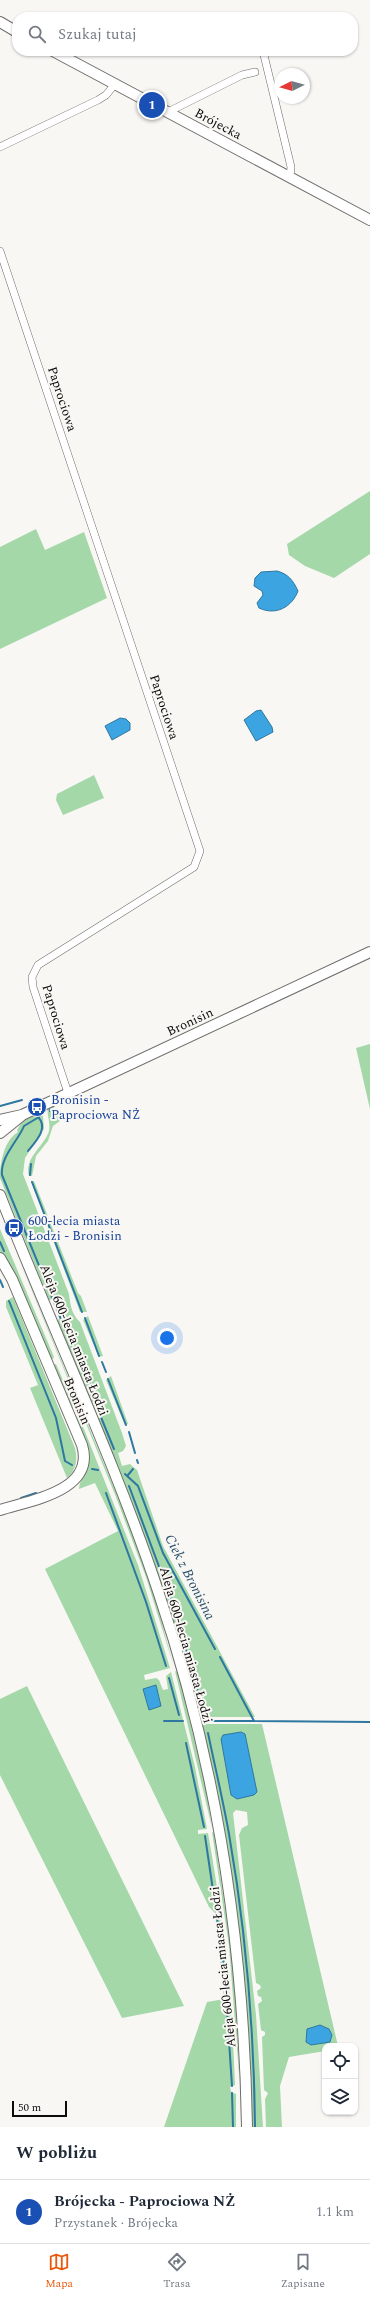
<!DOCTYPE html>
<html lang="pl">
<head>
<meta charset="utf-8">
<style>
	:root { --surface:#fff; --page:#f2f2f3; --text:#1f2937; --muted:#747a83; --line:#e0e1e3; --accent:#ea580c }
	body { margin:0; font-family:Spectral,serif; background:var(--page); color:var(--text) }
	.controls { position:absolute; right:12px; bottom:12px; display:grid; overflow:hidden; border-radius:8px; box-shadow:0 1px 3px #0004 }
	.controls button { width:36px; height:36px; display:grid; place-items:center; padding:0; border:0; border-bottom:1px solid var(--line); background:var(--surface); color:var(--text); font:20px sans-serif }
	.compass { position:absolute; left:274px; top:68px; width:36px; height:36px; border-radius:50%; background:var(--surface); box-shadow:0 1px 3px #0004; rotate:264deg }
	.scale { position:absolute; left:12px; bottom:10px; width:55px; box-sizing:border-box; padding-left:4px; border:2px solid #0d0c0b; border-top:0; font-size:11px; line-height:14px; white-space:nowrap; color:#0d0c0b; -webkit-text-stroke:3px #f9f7f4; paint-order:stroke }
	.you { position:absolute; left:167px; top:1338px; width:14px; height:14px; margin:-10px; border:3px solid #fff; border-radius:50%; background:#1a73e8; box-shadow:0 0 0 6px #1a73e833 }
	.badge { display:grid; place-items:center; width:26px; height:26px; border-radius:50%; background:var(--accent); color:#fff; font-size:13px; font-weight:700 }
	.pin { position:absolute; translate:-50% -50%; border:2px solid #fff; box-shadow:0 1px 4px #0006 }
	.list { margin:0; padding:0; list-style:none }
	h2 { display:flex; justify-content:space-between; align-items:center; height:52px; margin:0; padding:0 16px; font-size:17px }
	h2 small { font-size:13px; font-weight:400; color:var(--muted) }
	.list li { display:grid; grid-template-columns:26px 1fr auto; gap:12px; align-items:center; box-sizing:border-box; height:64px; padding:0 16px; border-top:1px solid var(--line) }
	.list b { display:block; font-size:15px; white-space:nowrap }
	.list p { margin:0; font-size:13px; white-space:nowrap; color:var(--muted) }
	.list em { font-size:13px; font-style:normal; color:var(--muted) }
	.icon { flex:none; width:22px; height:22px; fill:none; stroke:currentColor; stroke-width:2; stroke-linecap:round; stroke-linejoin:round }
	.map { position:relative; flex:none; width:370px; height:2127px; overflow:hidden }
	.search { position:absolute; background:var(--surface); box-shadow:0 1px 3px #0004; left:12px; right:12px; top:12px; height:44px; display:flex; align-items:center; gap:10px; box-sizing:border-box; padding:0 14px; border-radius:16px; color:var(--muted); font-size:15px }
	.sheet { height:116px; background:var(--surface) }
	nav { display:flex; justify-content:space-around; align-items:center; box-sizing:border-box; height:56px; border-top:1px solid var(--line); background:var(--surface); font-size:11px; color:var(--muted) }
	nav a { display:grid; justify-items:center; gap:2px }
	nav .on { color:var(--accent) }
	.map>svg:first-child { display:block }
	.green { fill:#a4d8a9 }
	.water { fill:#3ca5e1; stroke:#2e77a1 }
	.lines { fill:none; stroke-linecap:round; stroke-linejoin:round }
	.stream { stroke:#2e77a1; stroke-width:2 }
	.street-casing { stroke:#6f6d6a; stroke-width:8 }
	.secondary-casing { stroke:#6f6d6a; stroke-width:12 }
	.street { stroke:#fff; stroke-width:7 }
	.secondary { stroke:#fff; stroke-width:10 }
	.labels { text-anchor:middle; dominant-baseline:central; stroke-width:4; stroke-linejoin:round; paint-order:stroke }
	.street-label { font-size:13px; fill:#0d0c0b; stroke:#f9f7f4 }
	.transit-label { font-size:13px; fill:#164399; stroke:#f9f7f4; text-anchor:start }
	.water-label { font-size:14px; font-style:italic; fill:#264f69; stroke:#f9f7f4 }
</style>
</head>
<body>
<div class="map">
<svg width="370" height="2127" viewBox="0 0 370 2127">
	<rect width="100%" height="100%" fill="#f9f7f4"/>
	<g class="green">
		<polygon points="370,491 370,554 334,578 305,566 289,555 287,544"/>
		<polygon points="36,529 45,550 84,532 107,598 0,649 0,547"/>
		<polygon points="94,775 104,798 63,815 56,800 57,794"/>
		<polygon points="370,1044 370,1109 356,1048"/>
		<path d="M 52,1103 L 60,1121 L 53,1126 L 48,1141 L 36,1156 L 32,1176 L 29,1176 C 24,1157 44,1147 49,1131 C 51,1122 46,1114 48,1106 Z"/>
		<path d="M 36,1113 L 43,1116 L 44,1129 L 25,1158 L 23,1174 L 69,1294 C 70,1304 72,1315 80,1322 L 122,1433 L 126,1446 L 123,1451 L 118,1453 L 122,1466 L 130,1464 L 137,1470 L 163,1546 L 255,1717 L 202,1717 L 204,1724 L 262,1724 L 338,2046 L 325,2046 L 325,2051 L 289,2057 L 280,2086 L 282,2127 L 266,2127 L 265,2099 L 268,2093 L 264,2090 L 262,2037 L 265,2035 L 265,2032 L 261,2030 L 258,2004 L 262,2001 L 261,1997 L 258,1996 L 257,1991 L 261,1988 L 260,1985 L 256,1983 L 239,1835 L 242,1828 L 248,1825 L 247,1812 L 236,1810 L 233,1813 L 256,2015 L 263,2127 L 252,2127 C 250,1972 228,1820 187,1670 L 193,1665 L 192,1663 L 185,1662 C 150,1545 103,1434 57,1320 L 60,1319 L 52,1299 L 49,1300 L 0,1178 C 0,1163 4,1140 18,1132 L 17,1130 L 22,1122 Z"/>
		<polygon points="31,1181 34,1181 78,1293 81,1296 87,1312 80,1312"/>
		<polygon points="0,1229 54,1357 52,1360 8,1263 0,1251"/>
		<polygon points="16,1252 125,1514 154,1595 174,1667 146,1577 116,1497"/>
		<path d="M 13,1297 L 75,1448 C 78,1460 76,1470 67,1478 L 30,1388 L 38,1385 L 6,1307 L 6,1301 Z"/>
		<polygon points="88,1316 103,1356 99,1357 83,1320"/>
		<polygon points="56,1364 73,1403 72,1413 52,1365"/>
		<polygon points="111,1376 128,1424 125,1425 106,1380"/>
		<path d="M 78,1414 L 138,1565 L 170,1668 L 144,1675 L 145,1680 L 156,1678 L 159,1680 L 163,1690 L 168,1689 L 166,1676 L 171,1672 L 195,1767 L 207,1829 L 198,1830 L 198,1834 L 208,1833 C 223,1916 232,2000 235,2085 L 230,2087 L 231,2092 L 236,2094 L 236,2127 L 164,2127 L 207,2002 L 224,1999 L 215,1913 L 209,1907 L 45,1569 L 118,1531 L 95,1483 L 79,1489 C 79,1481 85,1476 88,1468 C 92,1451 82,1434 75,1419 Z"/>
		<polygon points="175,1671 178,1672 206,1788 212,1828"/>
		<polygon points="27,1686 184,2006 122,2018 0,1775 0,1699"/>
		<polygon points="212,1832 214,1833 234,1969 240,2087 229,1946"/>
	</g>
	<g class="water">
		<path d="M 277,571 C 288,574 293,580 298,591 C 292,607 276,616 259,608 L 257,603 L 263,595 L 262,591 L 254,586 L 255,578 L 261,572 Z"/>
		<polygon points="261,710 272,727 273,732 256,741 244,720 256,711"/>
		<polygon points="120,718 126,719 130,723 130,730 112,740 105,726"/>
		<polygon points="156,1685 161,1706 149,1710 143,1689"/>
		<polygon points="241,1732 245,1734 257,1792 254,1795 237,1799 231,1795 221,1739 223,1735"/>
		<polygon points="320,2025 329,2029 332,2035 330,2042 311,2045 306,2042 307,2029"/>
	</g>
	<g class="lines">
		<g class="stream">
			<polyline points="0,1106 22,1100"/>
			<polyline points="50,1111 51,1106"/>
			<path d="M 39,1117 L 24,1126 C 18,1141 0,1157 2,1175 L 114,1449"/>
			<path d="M 28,1151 C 36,1141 49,1128 38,1117"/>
			<polyline points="30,1175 31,1164"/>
			<polyline points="32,1182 82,1312"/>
			<polyline points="0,1242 4,1251"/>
			<polyline points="0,1280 3,1287"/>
			<polyline points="9,1301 56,1418 65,1461 72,1465"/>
			<polyline points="85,1318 99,1356"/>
			<polyline points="102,1362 106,1372"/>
			<polyline points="108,1379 126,1425"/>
			<polyline points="129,1432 135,1453"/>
			<polyline points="137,1460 138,1463"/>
			<polyline points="92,1469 98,1470"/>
			<polyline points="125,1474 138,1486 163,1553 215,1649"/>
			<polyline points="128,1475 133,1469"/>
			<polyline points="129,1486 170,1596 189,1660"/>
			<polyline points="106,1493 146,1602 166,1666"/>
			<polyline points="21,1498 36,1493"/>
			<polyline points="220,1657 254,1721 370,1722"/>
			<polyline points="192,1669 202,1708"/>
			<polyline points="169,1678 179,1715"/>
			<polyline points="164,1721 183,1721"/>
			<polyline points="203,1721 254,1721"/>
			<path d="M 208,1733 C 215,1767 223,1800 229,1834 C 246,1931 254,2029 255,2127"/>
			<polyline points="186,1743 204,1827"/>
			<polyline points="205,1836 224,1965 232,2086"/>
			<polyline points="232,2093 233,2127"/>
		</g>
		<g class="street-casing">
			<g id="street">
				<polyline points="263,51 285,142 291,167 290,177"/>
				<polyline points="168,112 242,75 255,72"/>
				<polyline points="0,147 98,100 106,95 115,84"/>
				<polyline points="0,251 200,851 194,867 38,965 32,977 33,987 68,1093"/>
			</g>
		</g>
		<g class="secondary-casing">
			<g id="secondary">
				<polyline points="0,22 17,32"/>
				<polyline points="53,51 370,220"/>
				<polyline points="0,1120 22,1115 370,952"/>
				<polyline points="0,1133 21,1116"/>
				<path d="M 0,1195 C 52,1328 114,1458 159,1594 C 217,1766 244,1946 247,2127"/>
				<path d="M 0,1258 L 12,1279 L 82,1445 C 96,1491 31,1500 0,1510"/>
			</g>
		</g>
		<use href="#street" class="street"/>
		<use href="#secondary" class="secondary"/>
	</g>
	<defs>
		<g id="bus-disc" transform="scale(1)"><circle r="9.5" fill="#1a4fb4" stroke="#f9f7f4"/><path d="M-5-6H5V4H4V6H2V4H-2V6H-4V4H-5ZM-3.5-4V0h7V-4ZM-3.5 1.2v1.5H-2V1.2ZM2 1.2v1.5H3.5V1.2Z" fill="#fff"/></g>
	</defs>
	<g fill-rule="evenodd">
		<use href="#bus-disc" x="37" y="1107"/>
		<use href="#bus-disc" x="14" y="1228"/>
	</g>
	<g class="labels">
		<g class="street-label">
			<text transform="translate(218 124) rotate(28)">Brójecka</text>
			<text transform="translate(62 399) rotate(72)">Paprociowa</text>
			<text transform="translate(164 707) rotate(72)">Paprociowa</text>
			<text transform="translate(56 1017) rotate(73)">Paprociowa</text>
			<text transform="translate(190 1022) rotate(-25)">Bronisin</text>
			<text transform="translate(74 1340) rotate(68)">Aleja 600-lecia miasta Łodzi</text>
			<text transform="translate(77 1401) rotate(67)">Bronisin</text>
			<text transform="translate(186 1645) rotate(74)">Aleja 600-lecia miasta Łodzi</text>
			<text transform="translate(223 1967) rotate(-96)">Aleja 600-lecia miasta Łodzi</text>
		</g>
		<g class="transit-label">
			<text x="51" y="1100">Bronisin -<tspan x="51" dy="15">Paprociowa NŻ</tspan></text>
			<text x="28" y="1221">600-lecia miasta<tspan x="28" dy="15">Łodzi - Bronisin</tspan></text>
		</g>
		<g class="water-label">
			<text transform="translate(190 1577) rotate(63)">Ciek z Bronisina</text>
		</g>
	</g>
</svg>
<div class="controls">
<button><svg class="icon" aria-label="locate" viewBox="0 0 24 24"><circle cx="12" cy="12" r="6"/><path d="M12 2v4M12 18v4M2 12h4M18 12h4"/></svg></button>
<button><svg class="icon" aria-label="layers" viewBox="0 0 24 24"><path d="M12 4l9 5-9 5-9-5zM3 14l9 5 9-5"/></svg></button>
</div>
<svg class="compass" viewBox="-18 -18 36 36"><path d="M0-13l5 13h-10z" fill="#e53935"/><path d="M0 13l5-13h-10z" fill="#747a83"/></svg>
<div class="scale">50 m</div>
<div class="you"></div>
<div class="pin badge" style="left:152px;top:105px;background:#1a4fb4">1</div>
<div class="search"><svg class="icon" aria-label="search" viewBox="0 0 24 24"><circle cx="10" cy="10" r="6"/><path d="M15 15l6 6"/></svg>Szukaj tutaj</div>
</div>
<section class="sheet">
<h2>W pobliżu<small></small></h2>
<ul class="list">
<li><span class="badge" style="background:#1a4fb4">1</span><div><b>Brójecka - Paprociowa NŻ</b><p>Przystanek · Brójecka</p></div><em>1.1 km</em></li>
</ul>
</section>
<nav>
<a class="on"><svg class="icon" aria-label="map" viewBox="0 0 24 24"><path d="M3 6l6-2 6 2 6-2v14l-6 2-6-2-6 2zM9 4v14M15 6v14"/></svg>Mapa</a>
<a><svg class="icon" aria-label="directions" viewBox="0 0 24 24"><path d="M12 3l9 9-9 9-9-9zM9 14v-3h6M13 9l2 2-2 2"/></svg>Trasa</a>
<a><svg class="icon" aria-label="saved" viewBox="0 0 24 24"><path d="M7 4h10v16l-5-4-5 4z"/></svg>Zapisane</a>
</nav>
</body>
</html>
